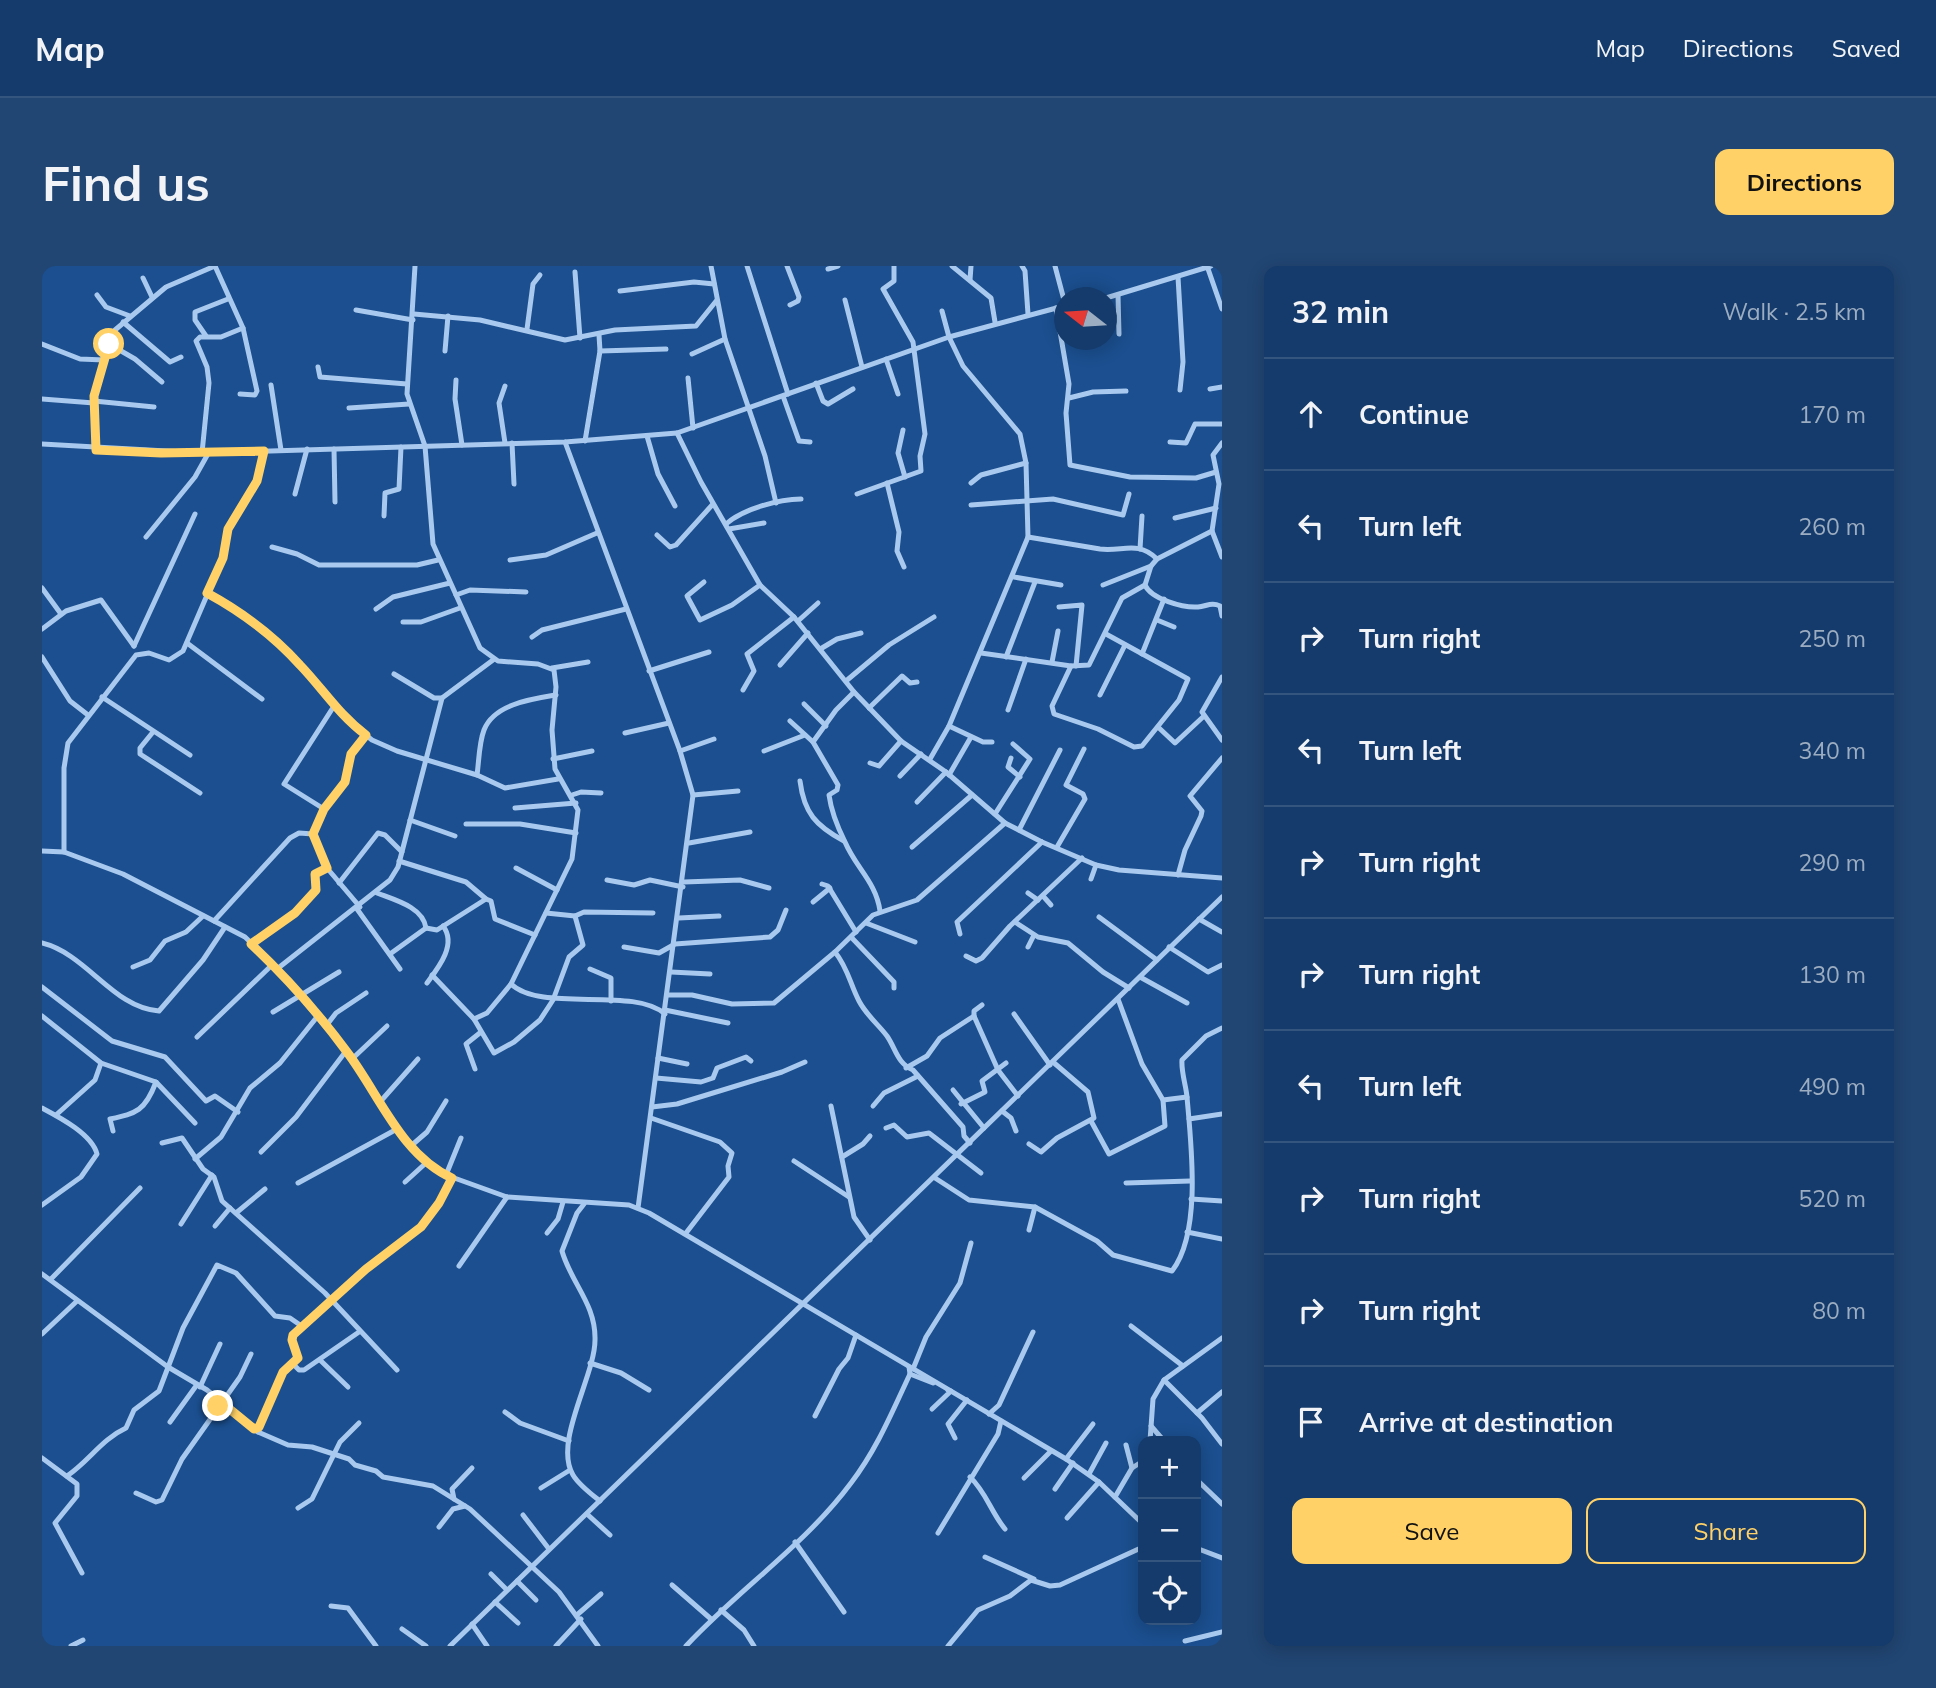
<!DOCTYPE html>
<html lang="en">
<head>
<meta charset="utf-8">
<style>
	:root { --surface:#143b6b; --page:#214673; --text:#f1f3f6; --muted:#9dadc1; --line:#33557e; --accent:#ffd166 }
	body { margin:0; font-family:Mulish,sans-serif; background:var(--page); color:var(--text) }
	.controls { position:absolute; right:21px; bottom:21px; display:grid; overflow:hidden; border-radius:14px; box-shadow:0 4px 18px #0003 }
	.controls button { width:63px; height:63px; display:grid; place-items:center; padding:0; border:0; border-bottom:2px solid var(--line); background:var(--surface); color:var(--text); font:35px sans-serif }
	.compass { position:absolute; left:1012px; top:21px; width:63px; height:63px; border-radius:50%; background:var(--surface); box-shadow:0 4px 18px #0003; rotate:287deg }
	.stop { position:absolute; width:21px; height:21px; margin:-16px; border:5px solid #ffd166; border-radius:50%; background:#fff }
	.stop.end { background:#ffd166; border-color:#fff; box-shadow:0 2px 7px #0008 }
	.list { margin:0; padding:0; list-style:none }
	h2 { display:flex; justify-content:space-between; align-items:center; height:91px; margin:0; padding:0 28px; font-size:30px }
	h2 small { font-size:23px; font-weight:400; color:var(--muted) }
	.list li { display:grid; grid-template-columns:46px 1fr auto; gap:21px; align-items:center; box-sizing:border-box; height:112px; padding:0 28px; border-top:2px solid var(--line) }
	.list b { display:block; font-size:26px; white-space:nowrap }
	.list em { font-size:23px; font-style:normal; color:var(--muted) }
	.actions { display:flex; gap:14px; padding:21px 28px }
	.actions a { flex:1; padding:16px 0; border:2px solid var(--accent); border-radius:14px; text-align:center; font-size:24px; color:var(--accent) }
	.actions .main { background:var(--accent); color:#111 }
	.icon { flex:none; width:38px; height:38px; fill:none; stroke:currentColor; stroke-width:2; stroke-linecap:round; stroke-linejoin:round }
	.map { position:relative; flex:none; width:1180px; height:1380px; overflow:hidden; border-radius:14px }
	header { display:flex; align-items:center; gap:42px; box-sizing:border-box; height:98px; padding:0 35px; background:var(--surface); border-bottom:2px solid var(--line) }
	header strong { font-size:33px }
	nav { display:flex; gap:38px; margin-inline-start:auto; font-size:24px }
	.intro { display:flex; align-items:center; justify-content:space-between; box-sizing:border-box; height:168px; padding:0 42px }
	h1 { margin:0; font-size:49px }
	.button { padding:18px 32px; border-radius:14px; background:var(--accent); color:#111; font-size:24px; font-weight:700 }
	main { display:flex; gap:42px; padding:0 42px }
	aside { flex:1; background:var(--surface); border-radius:14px; box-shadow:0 4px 18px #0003 }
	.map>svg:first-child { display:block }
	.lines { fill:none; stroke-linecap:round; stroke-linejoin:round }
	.minor { stroke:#a9c9ee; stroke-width:5 }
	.route { stroke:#ffd166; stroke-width:9 }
</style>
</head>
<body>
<header>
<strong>Map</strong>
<nav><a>Map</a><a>Directions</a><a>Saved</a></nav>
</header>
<div class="intro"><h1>Find us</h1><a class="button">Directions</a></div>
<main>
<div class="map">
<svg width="1180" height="1380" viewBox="0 0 1180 1380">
	<rect width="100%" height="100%" fill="#1b4f8f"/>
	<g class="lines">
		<g class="minor">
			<polyline points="173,0 201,62 215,125 213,129 198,128"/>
			<polyline points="373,0 365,128 383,180 391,278 438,382 456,395 496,398 512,404 514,421 510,464 513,503 536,544 530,593 469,718 445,747 432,753"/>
			<polyline points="669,0 683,73 723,190 734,237"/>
			<polyline points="705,0 746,128"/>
			<polyline points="745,0 757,31 756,35 748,39"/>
			<polyline points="910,0 949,32 953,56"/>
			<polyline points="980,0 983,5 986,48"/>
			<polyline points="1013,0 1022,34"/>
			<polyline points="1165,0 1180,43"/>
			<polyline points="786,3 796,0"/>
			<polyline points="533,6 538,72"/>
			<polyline points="1136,11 1141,96 1138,124"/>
			<polyline points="101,12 110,31"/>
			<polyline points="928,14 929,0"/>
			<polyline points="578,25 652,16 672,18"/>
			<polyline points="55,29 64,41 88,50"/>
			<polyline points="1076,29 1077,68"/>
			<polyline points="1064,32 1169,0"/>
			<polyline points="803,34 820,101"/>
			<polyline points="1014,42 1027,118 1024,147 1028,199 1088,211 1154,212 1174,206"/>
			<polyline points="314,44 371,54"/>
			<polyline points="372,48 438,54 523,74 573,64 654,60 675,34"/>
			<polyline points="81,56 128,96 139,91"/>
			<polyline points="485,63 491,18 498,9"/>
			<polyline points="164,70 153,54 153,46 186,33"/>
			<polyline points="0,78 38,93 62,94"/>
			<polyline points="67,78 93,93 120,116"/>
			<polyline points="403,85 406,50"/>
			<polyline points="558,85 624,83"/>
			<polyline points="650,88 683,73"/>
			<polyline points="844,93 856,128"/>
			<polyline points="276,101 278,111 365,118"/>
			<polyline points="646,112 651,162"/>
			<polyline points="414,114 413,133 420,179"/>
			<polyline points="774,117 781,135 786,138 811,123"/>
			<polyline points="229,119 239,184"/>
			<polyline points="463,120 457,137 463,177"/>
			<polyline points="1168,123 1180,121"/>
			<polyline points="741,130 757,175 768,176"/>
			<polyline points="1027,132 1051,126 1084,125"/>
			<polyline points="0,133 52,137"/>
			<polyline points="52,135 112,141"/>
			<polyline points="307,142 367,138"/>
			<polyline points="861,164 856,187 863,211"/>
			<polyline points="635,167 659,216 718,319 752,351 812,426 859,475 904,506 963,557 1000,576 1054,599 1077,604 1180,612"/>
			<polyline points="605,170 616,208 633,240"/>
			<polyline points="543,175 558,85 557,69"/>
			<polyline points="523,176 638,485 651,529 596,942"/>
			<polyline points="1128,176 1144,177 1153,158 1180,158"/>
			<polyline points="470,177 472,218"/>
			<path d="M 1180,177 L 1171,189 L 1177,218 L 1170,265 L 1115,293 L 1109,300 L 1103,319 C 1109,333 1141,342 1156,341 C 1165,340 1170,336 1178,340 L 1180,350"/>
			<polyline points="0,178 160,187 523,176 635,167 907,71 1022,40"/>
			<polyline points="292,183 293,236"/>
			<polyline points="54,184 52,129 73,64 124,21 173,0"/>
			<polyline points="160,187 167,117 165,101 154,75 158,71 179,71 201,62"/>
			<polyline points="845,217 857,266 855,285 862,301"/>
			<polyline points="929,217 939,209 984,197"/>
			<polyline points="253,228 265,183"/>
			<polyline points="815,228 879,205 878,190 883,168 871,76 841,23 852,15 852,0"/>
			<polyline points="929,239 1011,233 1081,249 1087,228"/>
			<polyline points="342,250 343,227 357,223 359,181"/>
			<polyline points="1133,252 1174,242"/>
			<path d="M 684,258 C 701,243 737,233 759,233"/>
			<polyline points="687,263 722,257"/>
			<polyline points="1170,265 1180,291"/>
			<polyline points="615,269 628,281 634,279 671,238"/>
			<polyline points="104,271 153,211 167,186"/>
			<path d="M 986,271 C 1010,275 1034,279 1058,283 C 1080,286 1096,274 1115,293"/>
			<polyline points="230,281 255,288 277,299 375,299 396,294"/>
			<polyline points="1098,283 1100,250"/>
			<polyline points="468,294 504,289 555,267"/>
			<polyline points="972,311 1019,319"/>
			<polyline points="662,316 645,330 658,354 690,339 718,319"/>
			<polyline points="1061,319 1109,300"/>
			<polyline points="0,322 19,348"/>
			<polyline points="165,327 197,347 243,383 306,455 330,474 355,485 435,509 463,522 516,513"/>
			<polyline points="414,329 428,324 484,326"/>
			<polyline points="1017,341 1040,339 1034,400"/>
			<polyline points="334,343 351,331 408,317"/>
			<polyline points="1115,354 1132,361"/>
			<polyline points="756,355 776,337"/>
			<polyline points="361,356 379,356 418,342"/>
			<polyline points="0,363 24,345 59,334 92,380"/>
			<polyline points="490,371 500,364 584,343"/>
			<polyline points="145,377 220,433"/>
			<polyline points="92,380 153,248"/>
			<polyline points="780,382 795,373 819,367"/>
			<polyline points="939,387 1029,400 1047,399 1080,332 1103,319"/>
			<polyline points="1100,388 1122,333"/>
			<polyline points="0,391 28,435 46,449"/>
			<polyline points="964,391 993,316"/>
			<polyline points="1010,396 1016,365"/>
			<polyline points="738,399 766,367"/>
			<polyline points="1029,400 1010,440 1012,448 1056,463 1092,481 1100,480 1137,434 1146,413 1064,368"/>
			<polyline points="510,402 546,396"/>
			<polyline points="607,405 667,386"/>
			<polyline points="352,408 392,432 400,432"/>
			<polyline points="1180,411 1160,446 1180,474"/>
			<polyline points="804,415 847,379 892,351"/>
			<polyline points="701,424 712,405 705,388 752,351"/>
			<polyline points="1058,429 1083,379"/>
			<polyline points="60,431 148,489"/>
			<polyline points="762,438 784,460"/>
			<polyline points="827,442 860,410 868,417 875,416"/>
			<polyline points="966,444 984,393"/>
			<path d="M 748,455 L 771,476 L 796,519 L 795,524 L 787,529 C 789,544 796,562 803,576 C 814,602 834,616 838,645"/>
			<polyline points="907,460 941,476 950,476"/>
			<polyline points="1116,461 1133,477 1162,450"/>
			<polyline points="111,466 98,482 98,488 158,527"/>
			<polyline points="583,467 627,457"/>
			<polyline points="771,476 794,444 812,426"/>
			<polyline points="638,485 672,473"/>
			<polyline points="722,485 763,469"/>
			<polyline points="969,492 966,501 978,511"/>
			<polyline points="511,493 550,485"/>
			<polyline points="888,493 907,460 986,271 984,197 978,168 921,100 907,71 900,45"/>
			<polyline points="828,497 837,500 859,475"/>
			<path d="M 435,509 C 437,495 437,477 442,464 C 452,438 490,433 514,429"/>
			<polyline points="907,509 929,471"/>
			<polyline points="858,510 879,488"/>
			<path d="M 758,515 C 762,547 774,560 802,575"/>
			<polyline points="530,529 539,526 559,527"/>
			<polyline points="651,529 696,525"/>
			<polyline points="875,536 904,506"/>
			<polyline points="473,542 534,537"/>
			<polyline points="282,543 242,518 292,440"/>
			<polyline points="953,548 988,493 971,478"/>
			<polyline points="368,554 413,570"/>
			<polyline points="424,558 478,558 534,567"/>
			<polyline points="977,564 1018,484"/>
			<polyline points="271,568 282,543 303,516 307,491 324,469"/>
			<polyline points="271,568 285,602 318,641"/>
			<polyline points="647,577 708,566"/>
			<polyline points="870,581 930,529"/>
			<polyline points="1015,581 1043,533 1041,528 1024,519 1042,483"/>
			<polyline points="0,585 22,586 81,608 203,671 231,698 304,785 362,871 385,896 404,909 465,931 587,939 607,947 1024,1193 1057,1216 1101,1258"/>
			<polyline points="22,586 22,502 26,477 94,389 107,387 127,394 141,385 181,292 186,263 215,215 222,185"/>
			<polyline points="357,595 424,616 444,633"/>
			<polyline points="474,602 515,624"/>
			<polyline points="1136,609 1143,584 1159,550 1160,545 1148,530 1180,492"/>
			<polyline points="1049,613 1054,599"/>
			<polyline points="565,614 592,619 608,614 641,621"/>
			<polyline points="642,616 698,614 727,622"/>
			<polyline points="297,617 336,567 343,569 360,586"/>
			<polyline points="780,618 786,620 814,666"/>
			<path d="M 335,627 C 353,634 381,641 384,662"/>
			<polyline points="986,627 996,634"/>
			<polyline points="1001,630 1009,639"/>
			<polyline points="771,636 788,622"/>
			<polyline points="315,643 358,703"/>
			<polyline points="504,647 533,650 542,646 611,647"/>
			<polyline points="1057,651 1115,694"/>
			<polyline points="637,652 677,650"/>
			<polyline points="1157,653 1180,666"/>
			<polyline points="172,655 248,572 257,567 271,568"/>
			<polyline points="973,656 996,671 1026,677 1061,706 1087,722"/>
			<polyline points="824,657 873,676"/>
			<polyline points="384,662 395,664 444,633 449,635 453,653 493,669"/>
			<polyline points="918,668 915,656 1000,576"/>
			<polyline points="809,671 852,716 852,722"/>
			<path d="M 0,677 C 45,688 71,742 117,745 L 161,694 L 183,661"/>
			<polyline points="209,678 253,647 274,624 273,608 285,602"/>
			<polyline points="582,681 617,687 633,678 728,671 736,664 744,644"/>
			<polyline points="986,681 992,669"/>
			<polyline points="1127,681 1166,706 1180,699"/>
			<path d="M 793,686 C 806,702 808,718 817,735 C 825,750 836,758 845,770 C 854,783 855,797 871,804 L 921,861 L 922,870 L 928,877"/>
			<polyline points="348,688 384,662"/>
			<polyline points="924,690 934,695 940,692 968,660 1040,592"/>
			<polyline points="91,701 108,694 123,675 144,666 161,650"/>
			<polyline points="235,703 348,614 356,601 400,432 451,394"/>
			<polyline points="548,703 569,712 569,735"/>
			<polyline points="629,706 668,708"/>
			<polyline points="390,709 432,753 452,787 472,776 498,754 511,734 527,691 541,679 533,650"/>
			<polyline points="1098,711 1145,737"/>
			<path d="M 385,717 C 397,701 415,678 401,660"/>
			<path d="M 469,718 C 499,747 592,720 623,748"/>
			<polyline points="0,721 70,775 123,791 164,835 173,830 196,846"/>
			<polyline points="625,729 650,729 690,738 732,737 793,686 831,649 875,634 963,557"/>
			<polyline points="940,739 932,745 932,750 956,804 976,830"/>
			<polyline points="623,744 686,757"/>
			<polyline points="231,746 297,706"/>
			<polyline points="972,748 1008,799"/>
			<polyline points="0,750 59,797 114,816 153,857"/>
			<polyline points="284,760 294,747 324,727"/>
			<polyline points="155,771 231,698"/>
			<polyline points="616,792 645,798"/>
			<polyline points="310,793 345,760"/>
			<polyline points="864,802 885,790 898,772 932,750"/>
			<polyline points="433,803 424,778 439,766"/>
			<polyline points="614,812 659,816 671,812 675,802 704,791 709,795"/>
			<polyline points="911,824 942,862"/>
			<polyline points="1121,834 1145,831"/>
			<polyline points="338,836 376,793"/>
			<polyline points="919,838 943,826 940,815 964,797"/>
			<polyline points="789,840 812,951 828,974"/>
			<polyline points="831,840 842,827 876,810"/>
			<polyline points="610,841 635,838 740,806 763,796"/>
			<path d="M 0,842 C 17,851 50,868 55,888 L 39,911 L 0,939"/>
			<polyline points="960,845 969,852 974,865"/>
			<polyline points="14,849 53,814 59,797"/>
			<polyline points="609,852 678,876 690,887 686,900 687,911 644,967"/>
			<polyline points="1147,853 1180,848"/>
			<polyline points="1049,855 1067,888 1123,860 1121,834 1100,798 1076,733"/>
			<polyline points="844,862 852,859 865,871 887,867 939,907"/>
			<path d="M 71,865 L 68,853 C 95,847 103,845 114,816"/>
			<polyline points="120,877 140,872 161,903 172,911 180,935 283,1027 355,1104"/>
			<polyline points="987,878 999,886 1015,872 1052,852 1046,826 1011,796"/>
			<polyline points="370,879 385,866 404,835"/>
			<polyline points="219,886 254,851 304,785"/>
			<polyline points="800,891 821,878 828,870"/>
			<polyline points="153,893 179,871 208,822 238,797 275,751"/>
			<polyline points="752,895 807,931"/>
			<polyline points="404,909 419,872"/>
			<path d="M 893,912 L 927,934 L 993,941 L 1055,975 L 1071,989 L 1130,1005 C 1160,966 1149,878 1145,831 C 1144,819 1139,806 1140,794 L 1164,770 L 1180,762"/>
			<polyline points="363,916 385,896"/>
			<polyline points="256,917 355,863"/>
			<polyline points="1084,917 1148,915"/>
			<polyline points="1149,933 1180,935"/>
			<path d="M 542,938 L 535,947 L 520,985 C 529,1017 554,1038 553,1074 C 553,1110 511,1176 531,1209 C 537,1219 549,1228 558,1235"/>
			<polyline points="194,947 223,923"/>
			<polyline points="139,958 170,909"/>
			<polyline points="173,960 188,942"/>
			<polyline points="987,964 993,941"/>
			<polyline points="1145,966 1180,973"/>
			<polyline points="505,967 516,953 521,936"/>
			<polyline points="417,1000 465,931"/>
			<polyline points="0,1008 126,1101 165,1124 216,1166 246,1179 270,1181 307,1193 313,1199 334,1205 341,1211 391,1220 428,1243 517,1326 556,1380"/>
			<polyline points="9,1013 98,922"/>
			<polyline points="1089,1060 1141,1100"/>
			<polyline points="0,1068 35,1035"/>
			<polyline points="278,1094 306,1121"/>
			<polyline points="250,1097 257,1104 262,1104 317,1066"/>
			<polyline points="548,1097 579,1107 607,1124"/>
			<polyline points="871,1103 884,1071 918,1017 929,977"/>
			<polyline points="868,1108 891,1117"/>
			<polyline points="1122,1114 1160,1152 1180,1178"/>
			<polyline points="158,1121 178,1078"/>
			<polyline points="890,1143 909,1125 906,1124"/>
			<polyline points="463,1146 478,1157 527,1175"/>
			<polyline points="1155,1147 1180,1126"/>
			<polyline points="947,1148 957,1139 991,1066"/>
			<polyline points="773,1150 797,1103 806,1092 814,1069"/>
			<polyline points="128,1156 154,1120"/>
			<polyline points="1109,1160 1122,1175"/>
			<polyline points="216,1166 241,1106 256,1091 250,1074 251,1069 324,1003 379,961 397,937 410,912"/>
			<polyline points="913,1172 906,1158 925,1134"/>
			<polyline points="1108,1175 1111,1133 1122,1114 1180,1072"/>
			<polyline points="1084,1179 1090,1202"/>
			<polyline points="0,1192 35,1218 35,1230 13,1257 40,1307"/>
			<polyline points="1024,1193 1051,1158"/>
			<polyline points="1047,1208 1064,1177"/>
			<path d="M 25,1210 C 47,1195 60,1173 84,1162 L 92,1144 L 117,1125 L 141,1062 L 175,999 L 194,1007 L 233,1050 L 248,1052 L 261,1061"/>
			<path d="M 928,1211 C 944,1226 949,1246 963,1263"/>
			<polyline points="982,1212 1009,1185"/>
			<polyline points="1154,1213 1180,1238"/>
			<polyline points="499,1222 528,1204"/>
			<polyline points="1013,1223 1031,1197"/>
			<polyline points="94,1227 114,1236 120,1234 140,1193 198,1111 209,1088"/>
			<polyline points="1073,1231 1090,1202 1101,1195"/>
			<polyline points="412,1233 410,1223 430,1202"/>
			<polyline points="256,1242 270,1233 298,1176 317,1157"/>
			<polyline points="545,1248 568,1269"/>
			<polyline points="481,1249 507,1283"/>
			<polyline points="1025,1252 1057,1216"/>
			<polyline points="397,1261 411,1243 423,1240"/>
			<polyline points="896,1267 956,1168 959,1155"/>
			<polyline points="753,1276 802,1346"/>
			<polyline points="1154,1282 1180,1292"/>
			<polyline points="943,1291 992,1313"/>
			<polyline points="449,1308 465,1324"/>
			<polyline points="475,1315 494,1334"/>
			<polyline points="630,1319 669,1353"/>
			<polyline points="453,1336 476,1357"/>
			<polyline points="289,1340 306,1342 334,1380"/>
			<polyline points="679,1344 702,1364 712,1380"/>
			<polyline points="536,1348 559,1328"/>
			<polyline points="430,1358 445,1380"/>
			<polyline points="360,1363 384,1380"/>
			<polyline points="1143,1375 1180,1366"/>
			<polyline points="29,1380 41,1374"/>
			<polyline points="408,1380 1180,631"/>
			<polyline points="514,1380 539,1353"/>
			<path d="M 644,1380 C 696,1324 763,1279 809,1217 C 835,1183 850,1146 868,1108 L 867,1101"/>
			<polyline points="906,1380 936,1344 968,1330 989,1314 1008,1320 1018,1319 1101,1281"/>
		</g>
	</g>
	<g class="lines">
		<path class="route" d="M 67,78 L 52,130 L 54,184 L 119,187 L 222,185 L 215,215 L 186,263 L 181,292 L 165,327 C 198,345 232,370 258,399 C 281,423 297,449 324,469 L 309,488 L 303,516 L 282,543 L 271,568 L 285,602 L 273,608 L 274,624 L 253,647 L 209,678 C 243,710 277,748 305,786 C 337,828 359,889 410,912 L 397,937 L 379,961 L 324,1003 L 251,1069 L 250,1074 L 256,1092 L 241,1106 L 217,1161 L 212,1163 L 179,1136 L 176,1140"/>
	</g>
</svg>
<div class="controls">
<button>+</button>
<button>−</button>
<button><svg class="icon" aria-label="locate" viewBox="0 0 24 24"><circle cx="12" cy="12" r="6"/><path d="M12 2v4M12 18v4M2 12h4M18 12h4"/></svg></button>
</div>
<svg class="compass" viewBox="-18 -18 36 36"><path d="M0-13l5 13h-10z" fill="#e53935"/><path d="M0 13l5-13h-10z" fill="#9dadc1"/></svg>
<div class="stop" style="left:67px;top:78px"></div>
<div class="stop end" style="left:176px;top:1140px"></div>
</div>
<aside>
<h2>32 min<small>Walk · 2.5 km</small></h2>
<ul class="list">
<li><svg class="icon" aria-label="ahead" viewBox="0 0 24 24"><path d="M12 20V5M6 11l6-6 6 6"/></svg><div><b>Continue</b></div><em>170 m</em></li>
<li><svg class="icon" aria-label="left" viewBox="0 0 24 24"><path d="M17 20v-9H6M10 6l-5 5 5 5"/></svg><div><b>Turn left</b></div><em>260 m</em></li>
<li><svg class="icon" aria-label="right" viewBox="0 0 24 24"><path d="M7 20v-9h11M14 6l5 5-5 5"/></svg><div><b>Turn right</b></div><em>250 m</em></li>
<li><svg class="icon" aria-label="left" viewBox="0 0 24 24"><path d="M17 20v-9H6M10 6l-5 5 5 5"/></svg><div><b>Turn left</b></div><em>340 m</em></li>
<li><svg class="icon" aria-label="right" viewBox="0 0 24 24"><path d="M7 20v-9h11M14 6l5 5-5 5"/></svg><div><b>Turn right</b></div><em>290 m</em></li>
<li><svg class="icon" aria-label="right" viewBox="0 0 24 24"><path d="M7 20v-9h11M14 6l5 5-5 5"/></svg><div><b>Turn right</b></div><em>130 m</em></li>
<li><svg class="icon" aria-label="left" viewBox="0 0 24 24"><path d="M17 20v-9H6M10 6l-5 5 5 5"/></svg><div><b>Turn left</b></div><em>490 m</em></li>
<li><svg class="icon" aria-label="right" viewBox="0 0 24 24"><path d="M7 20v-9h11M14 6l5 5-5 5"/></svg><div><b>Turn right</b></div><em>520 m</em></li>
<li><svg class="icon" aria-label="right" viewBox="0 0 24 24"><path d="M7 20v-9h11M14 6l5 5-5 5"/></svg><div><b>Turn right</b></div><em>80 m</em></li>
<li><svg class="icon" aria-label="arrive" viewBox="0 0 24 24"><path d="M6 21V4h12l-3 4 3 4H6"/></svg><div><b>Arrive at destination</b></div></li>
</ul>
<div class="actions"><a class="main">Save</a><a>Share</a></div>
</aside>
</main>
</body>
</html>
